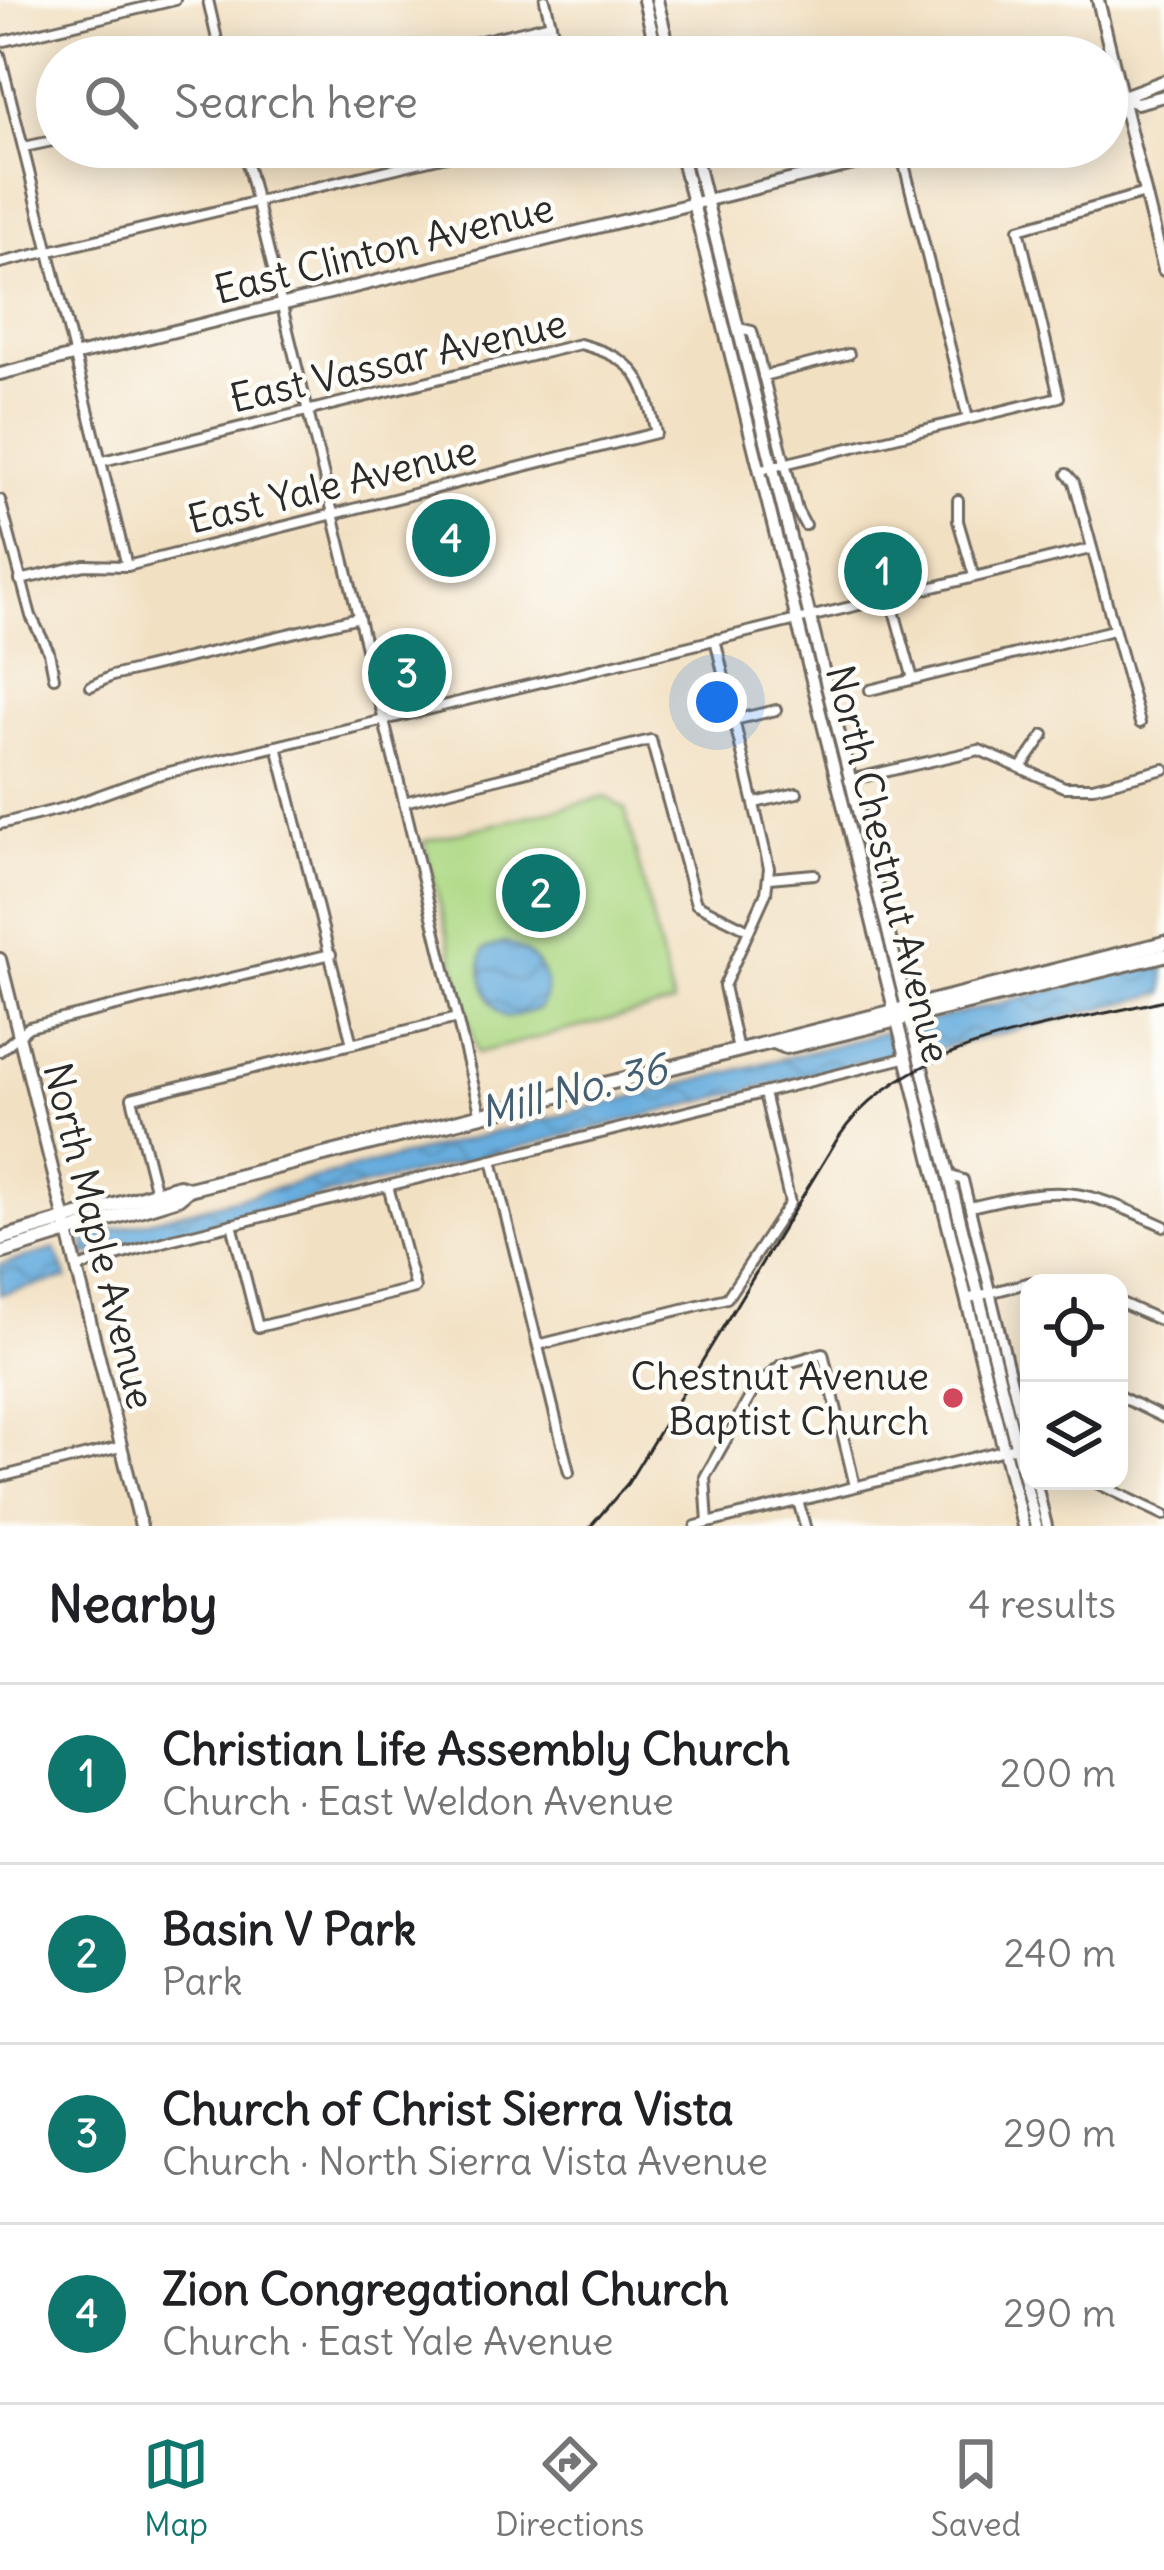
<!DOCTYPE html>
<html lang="en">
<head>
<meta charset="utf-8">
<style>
	:root { --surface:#fff; --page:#f2f2f2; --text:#202124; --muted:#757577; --line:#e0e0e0; --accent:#0f766e }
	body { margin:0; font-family:Delius,sans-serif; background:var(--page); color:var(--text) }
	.controls { position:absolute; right:36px; bottom:36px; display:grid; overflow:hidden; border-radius:24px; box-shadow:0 6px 30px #0003 }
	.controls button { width:108px; height:108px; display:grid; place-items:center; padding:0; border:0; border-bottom:3px solid var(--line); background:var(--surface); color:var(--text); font:60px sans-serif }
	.you { position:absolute; left:717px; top:702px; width:42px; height:42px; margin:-30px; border:9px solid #fff; border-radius:50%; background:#1a73e8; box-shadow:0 0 0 18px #1a73e833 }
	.badge { display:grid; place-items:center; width:78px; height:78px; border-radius:50%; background:var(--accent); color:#fff; font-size:39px; font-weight:700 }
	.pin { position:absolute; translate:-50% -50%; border:6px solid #fff; box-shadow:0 3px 12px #0006 }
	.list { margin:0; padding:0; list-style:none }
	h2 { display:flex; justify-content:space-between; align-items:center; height:156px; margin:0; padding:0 48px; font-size:51px }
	h2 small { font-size:39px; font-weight:400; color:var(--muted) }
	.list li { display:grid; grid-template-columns:78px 1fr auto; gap:36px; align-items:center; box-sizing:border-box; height:180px; padding:0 48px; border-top:3px solid var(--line) }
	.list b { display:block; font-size:45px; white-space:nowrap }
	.list p { margin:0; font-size:39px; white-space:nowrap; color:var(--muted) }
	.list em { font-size:39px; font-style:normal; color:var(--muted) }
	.icon { flex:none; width:66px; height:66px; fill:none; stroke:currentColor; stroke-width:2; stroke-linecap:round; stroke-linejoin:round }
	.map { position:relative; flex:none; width:1164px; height:1526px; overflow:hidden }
	.search { position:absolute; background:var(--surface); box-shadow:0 6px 30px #0003; left:36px; right:36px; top:36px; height:132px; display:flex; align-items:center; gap:30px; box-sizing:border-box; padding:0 42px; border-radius:66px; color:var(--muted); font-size:45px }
	.sheet { height:876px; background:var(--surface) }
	nav { display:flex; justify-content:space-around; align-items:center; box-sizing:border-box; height:168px; border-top:3px solid var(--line); background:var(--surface); font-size:33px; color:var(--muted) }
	nav a { display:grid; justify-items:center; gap:6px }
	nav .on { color:var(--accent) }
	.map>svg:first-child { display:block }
	.green { fill:#aed985; stroke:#6c8258; stroke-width:3 }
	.water { fill:url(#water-waves); stroke:#4a6c84; stroke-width:3 }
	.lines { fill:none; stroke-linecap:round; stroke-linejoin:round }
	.street-casing { stroke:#716a60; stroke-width:14 }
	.secondary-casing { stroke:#716a60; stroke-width:16 }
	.primary-casing { stroke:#716a60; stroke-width:18 }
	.street { stroke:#fff; stroke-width:8 }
	.secondary { stroke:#fff; stroke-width:10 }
	.primary { stroke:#fff; stroke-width:12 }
	.rail { stroke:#2b2b2b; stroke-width:3 }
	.poi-dot { fill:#d1495b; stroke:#fdfcf7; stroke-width:4.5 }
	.labels { text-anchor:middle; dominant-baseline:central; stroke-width:9; stroke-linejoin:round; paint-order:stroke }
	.street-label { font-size:39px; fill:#2b2b2b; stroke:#fdfcf7 }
	.poi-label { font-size:39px; fill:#2b2b2b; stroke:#fdfcf7; text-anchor:end }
	.water-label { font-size:42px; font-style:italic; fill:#435f73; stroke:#fdfcf7 }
</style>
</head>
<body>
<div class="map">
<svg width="1164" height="1526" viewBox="0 0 1164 1526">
	<defs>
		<pattern id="water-waves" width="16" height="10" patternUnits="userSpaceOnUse" patternTransform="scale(3)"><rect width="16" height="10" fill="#68adde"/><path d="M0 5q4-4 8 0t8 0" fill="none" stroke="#568db4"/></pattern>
	</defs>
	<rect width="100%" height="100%" fill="#fdfcf7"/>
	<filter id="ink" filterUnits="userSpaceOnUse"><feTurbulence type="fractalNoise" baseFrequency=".00833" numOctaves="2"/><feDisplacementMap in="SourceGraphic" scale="24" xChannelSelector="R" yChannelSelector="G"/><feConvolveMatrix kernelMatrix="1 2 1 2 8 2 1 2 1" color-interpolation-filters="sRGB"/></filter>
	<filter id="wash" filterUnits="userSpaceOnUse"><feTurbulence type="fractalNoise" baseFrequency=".004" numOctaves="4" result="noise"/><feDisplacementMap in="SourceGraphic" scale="48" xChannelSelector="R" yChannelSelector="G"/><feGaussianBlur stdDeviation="2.7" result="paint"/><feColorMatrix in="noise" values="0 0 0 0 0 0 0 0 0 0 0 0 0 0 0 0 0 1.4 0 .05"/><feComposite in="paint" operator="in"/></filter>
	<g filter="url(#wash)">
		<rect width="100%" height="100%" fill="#f2e0c2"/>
		<polygon class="green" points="606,797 625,809 673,1004 477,1053 424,841"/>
		<g class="water">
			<path d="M 506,942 C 534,952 558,979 539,1009 L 507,1018 C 487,1008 476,970 484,949 Z"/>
			<polygon points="1164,962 1164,993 925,1052 916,1030 920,1023"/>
			<polygon points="886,1032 892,1036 892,1054 84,1256 86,1237"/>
			<polygon points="55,1249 67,1278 0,1294 0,1265"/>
		</g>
	</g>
	<g filter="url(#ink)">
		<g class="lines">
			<g class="street-casing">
				<g id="street">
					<polyline points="208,0 221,57"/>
					<polyline points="545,0 559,57"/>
					<polyline points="0,42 175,0"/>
					<polyline points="0,55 127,566"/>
					<polyline points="415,57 551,24"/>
					<polyline points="24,147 57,140"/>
					<polyline points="243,147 481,1116"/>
					<polyline points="901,152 968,419"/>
					<polyline points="0,263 484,147"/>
					<polyline points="738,328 752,331 797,510 805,525"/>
					<polyline points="763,376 849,354"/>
					<polyline points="759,470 1059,397 1019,229 1145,193"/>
					<polyline points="1067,474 1074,482 1140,723"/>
					<polyline points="0,500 31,616 49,652 54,677"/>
					<polyline points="958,500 958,521 974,576"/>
					<path d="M 20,580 L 85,565 L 127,566 L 656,433 C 643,378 639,360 580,344 L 103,461"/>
					<polyline points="890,596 913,679"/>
					<polyline points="715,639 769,868 766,893 724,986 738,1050"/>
					<polyline points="91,686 112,676 359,617"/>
					<polyline points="870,690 1113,630"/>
					<polyline points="734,720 776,710"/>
					<polyline points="277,746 352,1044"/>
					<polyline points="1021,768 1044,735"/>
					<polyline points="849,780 979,750 1064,787 1093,787 1164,769"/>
					<polyline points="404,802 651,740 696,904 749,930"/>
					<polyline points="755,803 797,793"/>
					<polyline points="0,824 64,808 153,776 1090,549"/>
					<polyline points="769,878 814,874"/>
					<polyline points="0,1051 29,1027 331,954"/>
					<polyline points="492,1160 569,1472"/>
					<polyline points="951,1176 963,1180 1029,1452"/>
					<polyline points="156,1193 132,1098 457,1018"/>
					<path d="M 970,1207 C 1064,1185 1076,1186 1164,1226"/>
					<polyline points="232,1224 258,1327 415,1288 388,1186"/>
					<polyline points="77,1268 173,1239 904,1058"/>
					<polyline points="966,1299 1031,1282 1069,1283"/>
					<polyline points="1119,1302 1164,1322"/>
					<polyline points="538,1345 727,1298 790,1203 764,1093"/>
					<polyline points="1119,1396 1164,1418"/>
					<polyline points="0,1477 120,1447"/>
					<polyline points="1036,1481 1047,1526"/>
					<polyline points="1092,1481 1164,1515"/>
					<polyline points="798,1501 805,1526"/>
					<polyline points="708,1523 705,1477 755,1388 781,1365 823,1353 855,1486"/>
					<polyline points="696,1526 1016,1447"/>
				</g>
			</g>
			<g class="secondary-casing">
				<g id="secondary">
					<polyline points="644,0 658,57"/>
					<polyline points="657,0 671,57"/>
					<polyline points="1098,0 1164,270"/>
					<polyline points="1122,98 1137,103 1164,96"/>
					<polyline points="1107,102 1164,81"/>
					<polyline points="679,147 1023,1526"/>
					<polyline points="693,147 1036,1526"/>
					<polyline points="0,374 923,147"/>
					<polyline points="0,959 141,1526"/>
				</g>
			</g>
			<g class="primary-casing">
				<g id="primary">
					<polyline points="776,1043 786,1047 807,1042 1164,955"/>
					<polyline points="0,1239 179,1186 189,1189 1164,943"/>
					<polyline points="0,1253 178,1198 189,1189"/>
				</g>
			</g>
			<use href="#street" class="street"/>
			<use href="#secondary" class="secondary"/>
			<use href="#primary" class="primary"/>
			<path class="rail" d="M 591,1526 L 628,1483 L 838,1138 C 903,1039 1056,1027 1164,1000"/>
		</g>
	</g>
	<circle class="poi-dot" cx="953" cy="1398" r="12"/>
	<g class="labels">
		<g class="street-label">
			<text transform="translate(384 249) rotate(-14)">East Clinton Avenue</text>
			<text transform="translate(398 361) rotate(-13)">East Vassar Avenue</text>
			<text transform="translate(332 485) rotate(-14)">East Yale Avenue</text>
			<text transform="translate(888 864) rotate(76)">North Chestnut Avenue</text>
			<text transform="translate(99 1236) rotate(76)">North Maple Avenue</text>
		</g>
		<g class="poi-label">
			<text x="929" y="1376">Chestnut Avenue<tspan x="929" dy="45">Baptist Church</tspan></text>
		</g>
		<g class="water-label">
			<text transform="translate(573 1090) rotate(-14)">Mill No. 36</text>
		</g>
	</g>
</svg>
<div class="controls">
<button><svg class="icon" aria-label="locate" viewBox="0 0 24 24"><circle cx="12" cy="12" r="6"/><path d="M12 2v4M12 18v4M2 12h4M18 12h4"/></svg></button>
<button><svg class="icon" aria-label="layers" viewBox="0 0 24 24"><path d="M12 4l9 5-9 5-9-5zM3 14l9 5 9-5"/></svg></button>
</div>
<div class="you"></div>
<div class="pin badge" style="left:883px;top:571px">1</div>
<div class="pin badge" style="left:541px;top:893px">2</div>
<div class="pin badge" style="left:407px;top:673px">3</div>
<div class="pin badge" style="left:451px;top:538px">4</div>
<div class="search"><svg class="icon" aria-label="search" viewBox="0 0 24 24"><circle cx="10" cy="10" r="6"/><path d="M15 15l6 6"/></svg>Search here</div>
</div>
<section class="sheet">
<h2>Nearby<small>4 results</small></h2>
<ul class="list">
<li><span class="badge">1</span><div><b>Christian Life Assembly Church</b><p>Church · East Weldon Avenue</p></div><em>200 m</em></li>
<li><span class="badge">2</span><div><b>Basin V Park</b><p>Park</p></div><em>240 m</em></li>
<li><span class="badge">3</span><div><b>Church of Christ Sierra Vista</b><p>Church · North Sierra Vista Avenue</p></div><em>290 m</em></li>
<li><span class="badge">4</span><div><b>Zion Congregational Church</b><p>Church · East Yale Avenue</p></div><em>290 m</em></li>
</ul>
</section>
<nav>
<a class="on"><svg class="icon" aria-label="map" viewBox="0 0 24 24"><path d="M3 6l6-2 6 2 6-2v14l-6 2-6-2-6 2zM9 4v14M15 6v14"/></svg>Map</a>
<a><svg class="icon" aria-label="directions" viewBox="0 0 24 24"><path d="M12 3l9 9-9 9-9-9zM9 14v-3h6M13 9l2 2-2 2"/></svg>Directions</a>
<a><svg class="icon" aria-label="saved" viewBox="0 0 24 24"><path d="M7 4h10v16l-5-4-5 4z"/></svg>Saved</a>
</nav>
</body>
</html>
